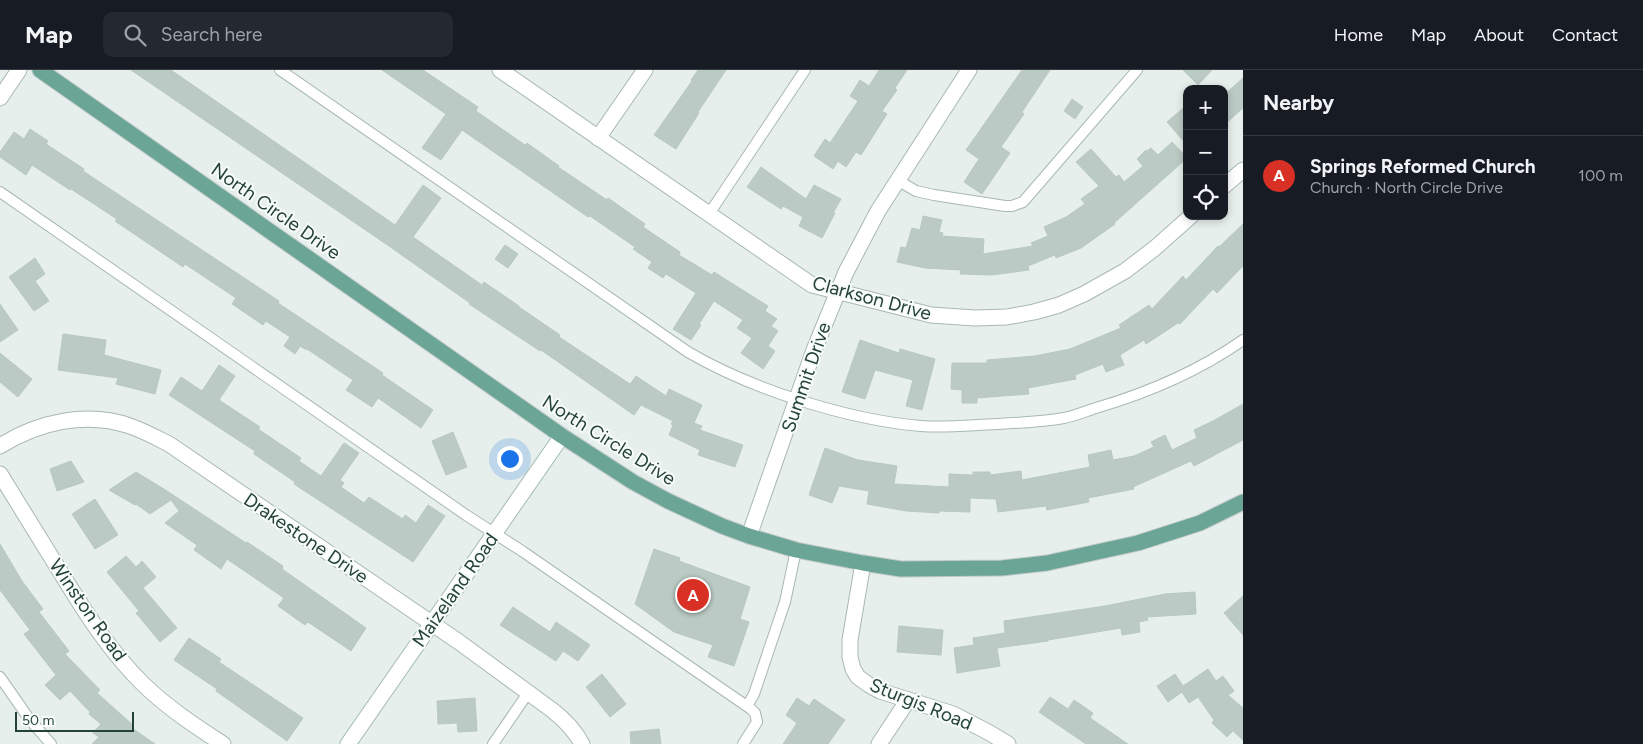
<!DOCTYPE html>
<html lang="en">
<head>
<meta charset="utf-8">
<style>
	:root { --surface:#171b24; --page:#242831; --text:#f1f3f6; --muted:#9ea1a6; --line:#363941; --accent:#d93025 }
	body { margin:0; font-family:Figtree,sans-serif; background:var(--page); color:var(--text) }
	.controls { position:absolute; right:15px; top:15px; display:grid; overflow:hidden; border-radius:10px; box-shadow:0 2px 8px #0003 }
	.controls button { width:45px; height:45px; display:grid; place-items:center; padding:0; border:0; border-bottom:1px solid var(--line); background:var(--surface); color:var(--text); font:25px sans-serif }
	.scale { position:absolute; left:15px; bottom:12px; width:119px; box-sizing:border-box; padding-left:5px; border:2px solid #24423a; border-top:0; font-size:14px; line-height:18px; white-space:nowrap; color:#24423a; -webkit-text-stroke:4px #f7fbf9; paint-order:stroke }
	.you { position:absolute; left:509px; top:388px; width:18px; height:18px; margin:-12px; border:4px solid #fff; border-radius:50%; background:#1a73e8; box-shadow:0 0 0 8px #1a73e833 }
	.badge { display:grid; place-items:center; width:32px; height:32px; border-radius:50%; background:var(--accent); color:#fff; font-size:16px; font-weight:700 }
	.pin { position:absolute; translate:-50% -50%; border:2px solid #fff; box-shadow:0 1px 5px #0006 }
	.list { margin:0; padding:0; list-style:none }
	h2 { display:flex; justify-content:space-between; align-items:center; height:65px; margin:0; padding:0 20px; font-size:21px }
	h2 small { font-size:16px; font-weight:400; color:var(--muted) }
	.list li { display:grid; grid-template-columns:32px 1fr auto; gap:15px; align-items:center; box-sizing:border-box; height:80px; padding:0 20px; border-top:1px solid var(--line) }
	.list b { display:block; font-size:19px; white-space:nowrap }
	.list p { margin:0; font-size:16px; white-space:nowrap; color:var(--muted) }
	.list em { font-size:16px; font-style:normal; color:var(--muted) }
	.icon { flex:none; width:28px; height:28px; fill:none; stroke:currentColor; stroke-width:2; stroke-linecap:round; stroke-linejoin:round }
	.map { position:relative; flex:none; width:1243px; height:674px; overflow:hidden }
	header { display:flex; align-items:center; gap:30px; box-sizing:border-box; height:70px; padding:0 25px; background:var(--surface); border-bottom:1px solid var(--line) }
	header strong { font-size:24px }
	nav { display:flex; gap:28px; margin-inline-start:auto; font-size:18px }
	.search { width:350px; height:45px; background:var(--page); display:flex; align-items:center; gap:12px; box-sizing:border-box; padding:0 18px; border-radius:10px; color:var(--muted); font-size:19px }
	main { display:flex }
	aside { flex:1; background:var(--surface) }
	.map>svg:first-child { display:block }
	.building { fill:#bbcac4; stroke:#b8c9c2 }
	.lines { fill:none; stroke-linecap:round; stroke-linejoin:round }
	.lane-casing { stroke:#a8b8b2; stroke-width:12 }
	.street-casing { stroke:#a8b8b2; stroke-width:17 }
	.secondary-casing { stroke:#a4bbb3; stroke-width:17 }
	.primary-casing { stroke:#c2cac8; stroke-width:17 }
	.lane { stroke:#fff; stroke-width:10 }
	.street { stroke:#fff; stroke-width:15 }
	.secondary { stroke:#fff; stroke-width:15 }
	.primary { stroke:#6aa596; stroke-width:15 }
	.labels { text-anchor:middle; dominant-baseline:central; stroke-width:4; stroke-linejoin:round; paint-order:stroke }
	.street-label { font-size:19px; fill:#24423a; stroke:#f7fbf9 }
</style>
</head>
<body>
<header>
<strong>Map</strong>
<div class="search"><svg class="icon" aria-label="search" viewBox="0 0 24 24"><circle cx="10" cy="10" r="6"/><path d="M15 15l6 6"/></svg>Search here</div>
<nav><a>Home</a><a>Map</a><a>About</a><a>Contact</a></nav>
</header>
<main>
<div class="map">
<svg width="1243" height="674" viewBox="0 0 1243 674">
	<rect width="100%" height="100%" fill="#e6efeb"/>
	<g class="building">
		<polygon points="131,0 171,0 395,155 423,115 441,128 413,167 482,215 484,212 519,236 519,237 560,265 559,267 630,314 636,306 666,326 669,319 702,335 694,353 702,356 700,360 743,375 735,397 698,385 700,380 669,365 673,355 671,354 673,351 641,335 634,345 541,280 540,281 469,234 470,233 386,174"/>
		<polygon points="382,0 423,0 478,37 476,41 525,75 527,73 559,96 558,97 607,130 608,128 645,154 643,157 680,182 679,185 712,205 714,202 768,236 765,241 777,249 771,256 778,261 768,276 775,281 763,299 741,283 752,268 737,258 743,250 714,231 699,254 701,255 691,270 673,259 696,223 666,204 663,208 648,198 652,192 633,179 635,177 590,146 588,147 462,60 441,90 422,78 446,44"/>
		<polygon points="698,0 726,0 698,42 699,43 676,79 654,65 692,11 691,10"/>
		<polygon points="879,0 907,0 895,18 897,20 882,41 887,44 861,85 856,82 846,97 838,91 833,99 814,86 825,69 830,73 858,31 850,26 860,10 869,16"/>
		<polygon points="1022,0 1050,0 1022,42 1024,44 1001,77 1010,83 982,124 964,112 979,89 966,80"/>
		<polygon points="1183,0 1212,0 1198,15"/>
		<polygon points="1243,8 1243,38 1224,55 1224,25"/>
		<polygon points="1072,29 1083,37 1075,49 1064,41"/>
		<polygon points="1187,35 1187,75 1167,52"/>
		<polygon points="30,59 48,71 46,74 84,99 83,101 279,231 278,233 383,303 382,305 433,340 421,358 378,328 372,337 346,320 353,310 307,279 307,280 300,276 295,284 284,276 290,267 266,251 263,255 232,234 236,228 185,194 183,197 146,172 115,151 117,149 71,119 70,120 32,95 26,105 0,87 0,82 14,62 24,69"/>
		<polygon points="1172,72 1187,88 1114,153 1115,154 1081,178 1056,188 1055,185 1028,196 1029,200 992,205 960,204 961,200 925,198 897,192 901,177 906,178 912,158 920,160 923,146 942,150 939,162 943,163 942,166 984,169 983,184 1033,176 1031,173 1048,166 1044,157 1066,147 1085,134 1081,129 1099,116 1076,92 1091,79 1116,107 1119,105 1124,112 1143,96 1137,89 1146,80 1147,81 1151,78 1158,85"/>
		<polygon points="761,97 806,129 814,115 841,129 833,143 835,143 822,168 799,156 803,147 783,136 781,139 747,117"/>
		<polygon points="1243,154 1243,196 1217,223 1213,219 1180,254 1178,253 1146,274 1144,270 1120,285 1124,295 1106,302 1103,294 1075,305 1076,309 1028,318 1029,324 977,328 977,333 962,333 962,320 951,319 952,293 987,293 987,290 1035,286 1070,279 1121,258 1119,255 1149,235 1152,239 1183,206 1186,210 1218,176 1219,177"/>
		<polygon points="505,175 518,184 508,198 495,189"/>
		<polygon points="35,188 45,204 35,211 49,231 34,241 9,207"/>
		<polygon points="0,234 18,260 0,272"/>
		<polygon points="63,264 106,270 104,285 161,300 155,324 116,314 118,308 58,300"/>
		<polygon points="860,270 899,283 900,279 935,289 922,340 906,336 913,310 875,300 865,329 842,322"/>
		<polygon points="0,283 32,309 18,327 0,312"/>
		<polygon points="219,295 235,306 219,330 260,357 258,359 301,388 299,391 321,406 344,373 359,383 340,410 344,413 341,417 364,433 369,427 403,449 405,445 416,453 428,435 445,446 413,492 294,414 295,412 254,384 255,381 169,325 181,307 202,321"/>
		<polygon points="1243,334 1243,370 1194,396 1191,391 1133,417 1134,419 1088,428 1089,432 1047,440 1046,436 998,442 996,429 970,428 970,442 939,441 939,443 906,441 867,434 869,421 839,416 832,433 809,425 825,378 858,390 897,396 894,414 949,417 949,404 973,405 973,402 990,402 990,405 1021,401 1022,410 1090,397 1088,385 1111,380 1113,390 1134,386 1154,377 1151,372 1165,365 1172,380 1197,368 1194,360 1213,351"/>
		<polygon points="453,362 467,397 446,405 432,371"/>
		<polygon points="71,391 84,412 57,421 50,399"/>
		<polygon points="136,402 164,419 246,473 247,472 283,496 282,499 366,558 351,581 308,552 305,555 278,536 284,528 227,489 221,499 194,480 197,475 165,453 179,441 171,430 150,444 136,434 135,435 109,420"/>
		<polygon points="95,429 118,465 95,479 72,444"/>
		<polygon points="0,474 22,511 43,539 39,542 69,581 65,584 100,620 97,623 134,656 132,658 155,674 92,674 99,667 93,663 101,654 89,644 90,642 70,621 60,630 45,615 56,605 24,564 30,560 0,520"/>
		<polygon points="654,479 680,488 679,491 750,517 740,549 749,552 734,596 708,587 713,575 674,562 635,534"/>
		<polygon points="126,486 136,497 142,491 156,507 143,518 177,558 160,572 136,543 139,541 107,502"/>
		<polygon points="1195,522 1196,544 1147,547 1148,550 1139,552 1140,562 1122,565 1121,558 1048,570 1048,571 997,578 1000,596 957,603 954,578 974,575 973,568 1005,563 1004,551 1105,536 1165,524"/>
		<polygon points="1243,526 1243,565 1224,543"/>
		<polygon points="513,537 550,562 556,552 590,575 578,591 563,581 556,591 500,555"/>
		<polygon points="899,556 943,560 941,585 897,582"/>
		<polygon points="189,568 221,589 219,592 303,648 287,671 216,621 217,619 174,590"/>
		<polygon points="1208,599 1216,611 1223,606 1234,621 1228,625 1243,638 1243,670 1233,661 1227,667 1212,653 1214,650 1198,627 1189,633 1182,622 1168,632 1157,616 1175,604 1183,616"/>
		<polygon points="602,604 626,634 610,647 586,617"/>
		<polygon points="1050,627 1068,639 1074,630 1093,643 1090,648 1128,674 1086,674 1039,642"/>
		<polygon points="475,628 477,661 458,662 457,653 438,654 437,631"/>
		<polygon points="797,628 809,636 814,629 845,650 828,674 783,674 797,653 786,645"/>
		<polygon points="659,659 661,674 631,674 630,662"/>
	</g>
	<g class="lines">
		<g class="lane-casing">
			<g id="lane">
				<path d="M 280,0 L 688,282 C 751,319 848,350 921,356 C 946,358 971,355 996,354 C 1018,353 1042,352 1064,348 C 1075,346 1086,341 1096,338 C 1147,323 1199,301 1243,270"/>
				<polyline points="897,110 916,121 934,125 1005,136 1012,136 1023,132 1137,0"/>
				<polyline points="0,122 466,445 522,481 751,639 755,643 757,652 743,674"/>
				<polyline points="709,144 805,0"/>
				<polyline points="0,607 30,650 51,674"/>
				<polyline points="747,636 754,624 785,532 796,480"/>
				<polyline points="493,674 528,623"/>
			</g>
		</g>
		<g class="street-casing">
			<g id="street">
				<polyline points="500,0 812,215 931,245 975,248 1007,247 1034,242 1059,235 1084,224 1125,201 1155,178 1191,146"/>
				<polyline points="0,28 19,0"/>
				<polyline points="598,68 645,0"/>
				<polyline points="1224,116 1243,100"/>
				<path d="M 0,376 C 38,352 86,341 130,356 C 144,361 157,368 169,374 L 459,572 L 552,640 C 565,650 574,659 582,674"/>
				<path d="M 0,404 C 19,435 39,467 58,498 C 83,539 109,581 144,615 C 168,638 195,656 223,674"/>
				<polyline points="749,466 814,280 846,202 878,141 969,0"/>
				<polyline points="863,493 850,570 850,587 853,599 858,607 869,615 880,621 953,644 988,662 1008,674"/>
				<polyline points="879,674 908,630"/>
			</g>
		</g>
		<g class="secondary-casing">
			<polyline id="secondary" points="348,674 562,366"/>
		</g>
		<g class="primary-casing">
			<polyline id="primary" points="40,0 562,366 633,412 668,431 722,456 749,466 796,480 863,493 901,499 1002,498 1047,493 1138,473 1200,453 1243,432"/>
		</g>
		<use href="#lane" class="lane"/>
		<use href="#street" class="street"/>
		<use href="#secondary" class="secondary"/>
		<use href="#primary" class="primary"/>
	</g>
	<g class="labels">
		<g class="street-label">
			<text transform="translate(276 141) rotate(35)">North Circle Drive</text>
			<text transform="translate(872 228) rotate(15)">Clarkson Drive</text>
			<text transform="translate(806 307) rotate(-71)">Summit Drive</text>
			<text transform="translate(609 370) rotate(32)">North Circle Drive</text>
			<text transform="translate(306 468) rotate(34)">Drakestone Drive</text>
			<text transform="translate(455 520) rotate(-55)">Maizeland Road</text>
			<text transform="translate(88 540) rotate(55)">Winston Road</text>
			<text transform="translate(921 634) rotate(22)">Sturgis Road</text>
		</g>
	</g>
</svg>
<div class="controls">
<button>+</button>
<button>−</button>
<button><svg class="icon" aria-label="locate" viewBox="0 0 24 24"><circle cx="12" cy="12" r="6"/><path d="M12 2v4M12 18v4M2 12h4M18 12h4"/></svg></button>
</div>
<div class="scale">50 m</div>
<div class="you"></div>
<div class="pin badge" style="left:693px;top:525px">A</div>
</div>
<aside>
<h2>Nearby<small></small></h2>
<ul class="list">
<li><span class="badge">A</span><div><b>Springs Reformed Church</b><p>Church · North Circle Drive</p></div><em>100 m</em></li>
</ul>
</aside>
</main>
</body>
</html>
